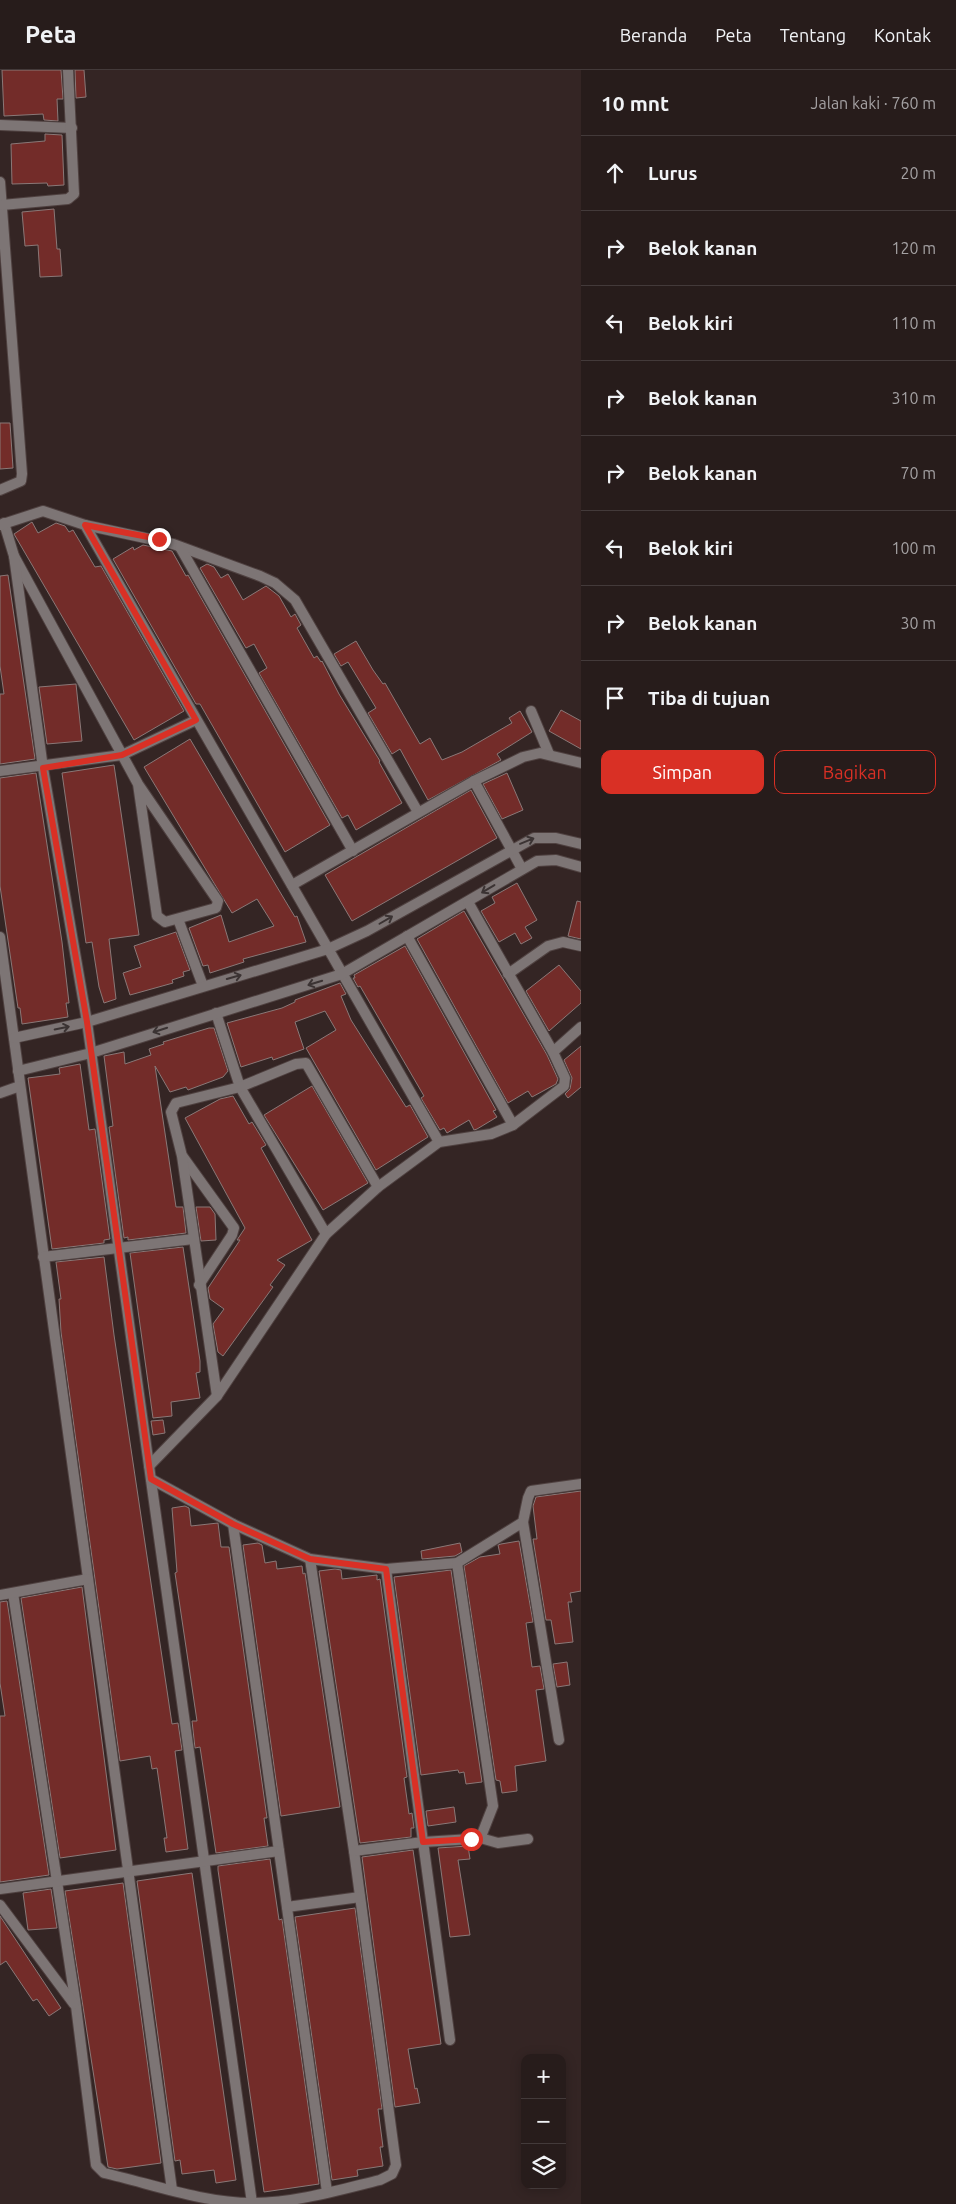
<!DOCTYPE html>
<html lang="id">
<head>
<meta charset="utf-8">
<style>
	:root { --surface:#271c1b; --page:#2f2524; --text:#f1f3f6; --muted:#a4a1a3; --line:#433a3a; --accent:#d93025 }
	body { margin:0; font-family:Ubuntu,sans-serif; background:var(--page); color:var(--text) }
	.controls { position:absolute; right:15px; bottom:15px; display:grid; overflow:hidden; border-radius:10px; box-shadow:0 2px 12px #0003 }
	.controls button { width:45px; height:45px; display:grid; place-items:center; padding:0; border:0; border-bottom:1px solid var(--line); background:var(--surface); color:var(--text); font:25px sans-serif }
	.stop { position:absolute; width:15px; height:15px; margin:-11px; border:4px solid #d93025; border-radius:50%; background:#fff }
	.stop.end { background:#d93025; border-color:#fff; box-shadow:0 1px 5px #0008 }
	.list { margin:0; padding:0; list-style:none }
	h2 { display:flex; justify-content:space-between; align-items:center; height:65px; margin:0; padding:0 20px; font-size:21px }
	h2 small { font-size:16px; font-weight:400; color:var(--muted) }
	.list li { display:grid; grid-template-columns:32px 1fr auto; gap:15px; align-items:center; box-sizing:border-box; height:75px; padding:0 20px; border-top:1px solid var(--line) }
	.list b { display:block; font-size:19px; white-space:nowrap }
	.list em { font-size:16px; font-style:normal; color:var(--muted) }
	.actions { display:flex; gap:10px; padding:15px 20px }
	.actions a { flex:1; padding:11px 0; border:1px solid var(--accent); border-radius:10px; text-align:center; font-size:18px; color:var(--accent) }
	.actions .main { background:var(--accent); color:#fff }
	.icon { flex:none; width:28px; height:28px; fill:none; stroke:currentColor; stroke-width:2; stroke-linecap:round; stroke-linejoin:round }
	.map { position:relative; flex:none; width:581px; height:2134px; overflow:hidden }
	header { display:flex; align-items:center; gap:30px; box-sizing:border-box; height:70px; padding:0 25px; background:var(--surface); border-bottom:1px solid var(--line) }
	header strong { font-size:24px }
	nav { display:flex; gap:28px; margin-inline-start:auto; font-size:18px }
	main { display:flex }
	aside { flex:1; background:var(--surface) }
	.map>svg:first-child { display:block }
	.building { fill:#732c29; stroke:#8a7877 }
	.lines { fill:none; stroke-linecap:round; stroke-linejoin:round }
	.street-casing { stroke:#4f4140; stroke-width:12 }
	.street { stroke:#7d7575; stroke-width:10 }
	.oneway { stroke:#3b3333 }
	.route { stroke:#d93025; stroke-width:6 }
</style>
</head>
<body>
<header>
<strong>Peta</strong>
<nav><a>Beranda</a><a>Peta</a><a>Tentang</a><a>Kontak</a></nav>
</header>
<main>
<div class="map">
<svg width="581" height="2134" viewBox="0 0 581 2134">
	<rect width="100%" height="100%" fill="#342524"/>
	<g class="building">
		<polygon points="2,0 61,0 63,29 57,29 58,51 44,50 43,44 4,46"/>
		<polygon points="75,0 84,0 86,27 76,28"/>
		<polygon points="45,64 62,65 64,115 48,116 47,113 12,114 11,74 45,71"/>
		<polygon points="54,139 57,179 60,179 62,206 40,207 38,175 25,176 22,142"/>
		<polygon points="0,353 10,353 13,398 0,399"/>
		<polygon points="32,452 38,463 56,453 65,456 69,462 73,460 95,497 101,496 184,641 134,670 14,464"/>
		<polygon points="143,475 172,481 186,506 188,505 330,755 285,782 200,634 196,634 113,489 133,477 134,480"/>
		<polygon points="207,494 214,497 221,508 228,504 243,530 266,516 279,526 291,547 295,544 301,555 297,558 314,588 317,586 321,592 322,591 339,624 380,691 379,692 402,733 356,760 348,745 342,748 259,603 267,598 254,574 246,578 200,498"/>
		<polygon points="8,505 35,689 0,694 0,624 4,624 0,596 0,506"/>
		<polygon points="356,571 373,600 383,614 385,613 420,674 430,668 442,690 462,682 512,653 509,648 520,641 532,662 497,684 501,690 428,730 400,679 392,684 368,643 376,638 348,592 341,596 334,584"/>
		<polygon points="76,614 82,671 47,674 39,617"/>
		<polygon points="561,640 581,651 581,679 549,661"/>
		<polygon points="190,669 277,817 295,847 297,846 306,872 243,889 244,892 210,903 208,895 203,896 189,858 221,845 229,872 274,856 257,829 232,843 144,697"/>
		<polygon points="114,695 139,865 109,869 116,929 104,933 99,917 92,872 86,873 62,703"/>
		<polygon points="36,703 62,872 69,933 66,933 68,947 22,954 20,938 18,938 0,816 0,708"/>
		<polygon points="507,703 523,740 502,749 483,714"/>
		<polygon points="471,720 497,768 352,851 325,805"/>
		<polygon points="517,813 537,850 525,857 532,868 521,874 515,863 499,872 481,841 495,833 492,827"/>
		<polygon points="577,831 581,832 581,869 568,866"/>
		<polygon points="464,841 547,985 558,1009 556,1014 532,1027 528,1021 508,1033 417,869"/>
		<polygon points="176,862 190,900 183,902 184,906 172,910 173,913 130,925 123,903 141,897 134,876"/>
		<polygon points="405,876 496,1040 493,1041 497,1047 477,1059 474,1060 469,1050 447,1063 444,1058 440,1060 421,1028 424,1026 360,916 358,917 353,908 355,908 354,905"/>
		<polygon points="559,895 581,921 581,933 549,961 526,921"/>
		<polygon points="340,913 346,924 341,926 351,950 406,1037 410,1035 428,1067 376,1100 306,978 336,960 325,941 295,952 304,979 273,990 272,987 241,997 227,953 282,938 295,932 295,930"/>
		<polygon points="209,958 214,958 228,1001 223,1007 188,1020 186,1017 170,1022 155,996 176,1137 183,1137 186,1163 128,1170 128,1167 124,1168 109,1057 113,1056 104,986 124,982 125,994 151,985 149,979 164,974 163,972"/>
		<polygon points="581,976 581,1017 568,1028 565,1024 570,1019 572,1008 564,990"/>
		<polygon points="80,994 89,1060 95,1059 110,1169 104,1170 104,1173 52,1179 28,1008 60,1004 59,998"/>
		<polygon points="312,1016 368,1113 323,1140 264,1045"/>
		<polygon points="233,1026 249,1054 252,1052 266,1075 261,1078 312,1170 277,1190 285,1195 270,1215 273,1217 223,1286 218,1282 213,1254 224,1239 210,1229 208,1218 240,1170 237,1170 245,1158 185,1048 220,1029"/>
		<polygon points="196,1137 210,1137 215,1144 216,1170 201,1171"/>
		<polygon points="183,1177 200,1291 200,1302 196,1303 200,1328 171,1332 172,1346 153,1348 130,1183"/>
		<polygon points="104,1187 114,1265 172,1654 178,1653 182,1680 175,1681 188,1779 166,1782 164,1768 167,1768 157,1698 152,1699 150,1686 120,1691 61,1262 59,1229 61,1229 56,1192"/>
		<polygon points="163,1350 165,1363 153,1365 151,1351"/>
		<polygon points="581,1421 581,1521 570,1523 572,1532 568,1532 573,1572 555,1574 551,1550 546,1550 533,1469 537,1469 533,1436 536,1427"/>
		<polygon points="185,1436 189,1438 191,1456 218,1453 221,1477 229,1477 267,1748 264,1748 268,1776 216,1783 200,1677 195,1678 192,1651 197,1651 175,1503 177,1502 172,1438"/>
		<polygon points="519,1471 533,1552 526,1553 532,1597 540,1596 544,1619 536,1620 546,1691 515,1696 517,1721 502,1723 500,1711 496,1710 464,1496 480,1487 500,1484 498,1475 501,1474"/>
		<polygon points="258,1473 262,1475 265,1493 276,1491 277,1499 302,1496 303,1504 305,1503 340,1737 281,1746 243,1475"/>
		<polygon points="460,1473 462,1482 455,1486 422,1489 421,1481"/>
		<polygon points="335,1499 341,1500 342,1509 377,1505 377,1510 380,1509 407,1707 404,1708 409,1744 412,1743 414,1758 411,1758 411,1767 360,1773 319,1501"/>
		<polygon points="451,1500 482,1712 466,1714 464,1702 459,1703 458,1700 421,1705 394,1507"/>
		<polygon points="82,1517 116,1780 60,1788 21,1528"/>
		<polygon points="7,1531 49,1805 0,1812 0,1646 5,1646 0,1613 0,1532"/>
		<polygon points="567,1592 570,1615 557,1617 553,1594"/>
		<polygon points="454,1737 456,1752 428,1756 426,1741"/>
		<polygon points="468,1776 470,1789 458,1790 470,1865 450,1867 438,1778"/>
		<polygon points="413,1780 441,1974 408,1979 415,2019 417,2018 420,2033 395,2037 362,1787"/>
		<polygon points="270,1789 279,1850 282,1849 319,2114 264,2122 218,1800 218,1796"/>
		<polygon points="192,1803 236,2110 216,2113 214,2100 182,2104 180,2090 175,2091 137,1811"/>
		<polygon points="123,1813 161,2093 117,2099 108,2097 65,1821"/>
		<polygon points="51,1819 57,1858 28,1860 23,1823"/>
		<polygon points="355,1838 382,2039 378,2039 383,2077 380,2077 383,2096 357,2100 358,2106 332,2110 295,1847"/>
		<polygon points="0,1846 61,1938 49,1946 37,1929 33,1931 6,1891 0,1895"/>
	</g>
	<g class="lines">
		<g class="street-casing">
			<g id="street">
				<polyline points="0,55 72,58"/>
				<polyline points="0,112 22,404 21,411 0,420"/>
				<polyline points="2,135 68,129 74,124 68,0"/>
				<polyline points="4,453 14,486 138,714 218,831 216,838 165,852 157,846 138,714"/>
				<polyline points="0,455 43,441 85,455 439,1072"/>
				<polyline points="85,455 173,474 260,506 275,513 295,530 418,742"/>
				<polyline points="180,477 353,781"/>
				<polyline points="14,486 43,698 87,952 252,2133"/>
				<polyline points="531,641 549,684"/>
				<polyline points="0,701 122,685 196,650"/>
				<polyline points="474,711 522,799"/>
				<polyline points="292,815 474,711 523,687 540,683 581,693"/>
				<polyline points="178,849 203,916"/>
				<polyline points="407,866 513,1055"/>
				<polyline points="0,867 172,2120"/>
				<polyline points="508,904 548,876 563,872 581,876"/>
				<polyline points="216,943 240,1017 326,1164"/>
				<polyline points="14,968 87,952 328,879 367,861 534,768 556,768 581,774"/>
				<polyline points="553,982 581,957"/>
				<polyline points="18,1001 91,983 342,904 537,791 556,790 581,797"/>
				<polyline points="0,1023 20,1016"/>
				<polyline points="183,1087 234,1158 232,1165 199,1215"/>
				<polyline points="43,1187 193,1169"/>
				<polyline points="217,1326 182,1086 171,1042 176,1033 240,1017 296,994 306,993 378,1117"/>
				<polyline points="149,1396 217,1326 326,1164 378,1117 439,1072 491,1064 513,1055 564,1016 565,1008 553,982 468,832"/>
				<polyline points="151,1409 233,1454 310,1489 386,1499 457,1493 523,1452 528,1428 531,1421 581,1414"/>
				<polyline points="523,1452 559,1670"/>
				<polyline points="233,1454 327,2122"/>
				<polyline points="386,1499 450,1970"/>
				<path d="M 13,1523 L 76,1936 L 96,2095 L 104,2103 C 152,2114 203,2133 253,2133 C 295,2133 339,2120 380,2110 L 392,2104 L 396,2095 L 354,1781 L 310,1489"/>
				<polyline points="0,1525 88,1509"/>
				<polyline points="477,1767 498,1773 528,1769"/>
				<polyline points="354,1781 423,1772 471,1769 482,1764 493,1736 457,1493"/>
				<polyline points="0,1819 279,1781"/>
				<polyline points="0,1835 74,1934"/>
				<polyline points="287,1837 360,1827"/>
			</g>
		</g>
		<use href="#street" class="street"/>
	</g>
	<defs><path id="oneway-shaft" d="M-6 0H5M1.5-3L5.5 0L1.5 3" fill="none" stroke-width="1.6" stroke-linecap="round" stroke-linejoin="round" transform="scale(1.25)"/></defs>
	<g class="oneway">
		<use href="#oneway-shaft" transform="translate(527 771) rotate(-22)"/>
		<use href="#oneway-shaft" transform="translate(488 819) rotate(149)"/>
		<use href="#oneway-shaft" transform="translate(386 850) rotate(-30)"/>
		<use href="#oneway-shaft" transform="translate(234 907) rotate(-16)"/>
		<use href="#oneway-shaft" transform="translate(315 913) rotate(163)"/>
		<use href="#oneway-shaft" transform="translate(62 958) rotate(-12)"/>
		<use href="#oneway-shaft" transform="translate(160 960) rotate(162)"/>
	</g>
	<g class="lines">
		<polyline class="route" points="159,469 85,455 196,650 122,685 43,698 87,952 151,1409 233,1454 310,1489 386,1499 423,1772 471,1769"/>
	</g>
</svg>
<div class="controls">
<button>+</button>
<button>−</button>
<button><svg class="icon" aria-label="layers" viewBox="0 0 24 24"><path d="M12 4l9 5-9 5-9-5zM3 14l9 5 9-5"/></svg></button>
</div>
<div class="stop" style="left:471px;top:1769px"></div>
<div class="stop end" style="left:159px;top:469px"></div>
</div>
<aside>
<h2>10 mnt<small>Jalan kaki · 760 m</small></h2>
<ul class="list">
<li><svg class="icon" aria-label="ahead" viewBox="0 0 24 24"><path d="M12 20V5M6 11l6-6 6 6"/></svg><div><b>Lurus</b></div><em>20 m</em></li>
<li><svg class="icon" aria-label="right" viewBox="0 0 24 24"><path d="M7 20v-9h11M14 6l5 5-5 5"/></svg><div><b>Belok kanan</b></div><em>120 m</em></li>
<li><svg class="icon" aria-label="left" viewBox="0 0 24 24"><path d="M17 20v-9H6M10 6l-5 5 5 5"/></svg><div><b>Belok kiri</b></div><em>110 m</em></li>
<li><svg class="icon" aria-label="right" viewBox="0 0 24 24"><path d="M7 20v-9h11M14 6l5 5-5 5"/></svg><div><b>Belok kanan</b></div><em>310 m</em></li>
<li><svg class="icon" aria-label="right" viewBox="0 0 24 24"><path d="M7 20v-9h11M14 6l5 5-5 5"/></svg><div><b>Belok kanan</b></div><em>70 m</em></li>
<li><svg class="icon" aria-label="left" viewBox="0 0 24 24"><path d="M17 20v-9H6M10 6l-5 5 5 5"/></svg><div><b>Belok kiri</b></div><em>100 m</em></li>
<li><svg class="icon" aria-label="right" viewBox="0 0 24 24"><path d="M7 20v-9h11M14 6l5 5-5 5"/></svg><div><b>Belok kanan</b></div><em>30 m</em></li>
<li><svg class="icon" aria-label="arrive" viewBox="0 0 24 24"><path d="M6 21V4h12l-3 4 3 4H6"/></svg><div><b>Tiba di tujuan</b></div></li>
</ul>
<div class="actions"><a class="main">Simpan</a><a>Bagikan</a></div>
</aside>
</main>
</body>
</html>
